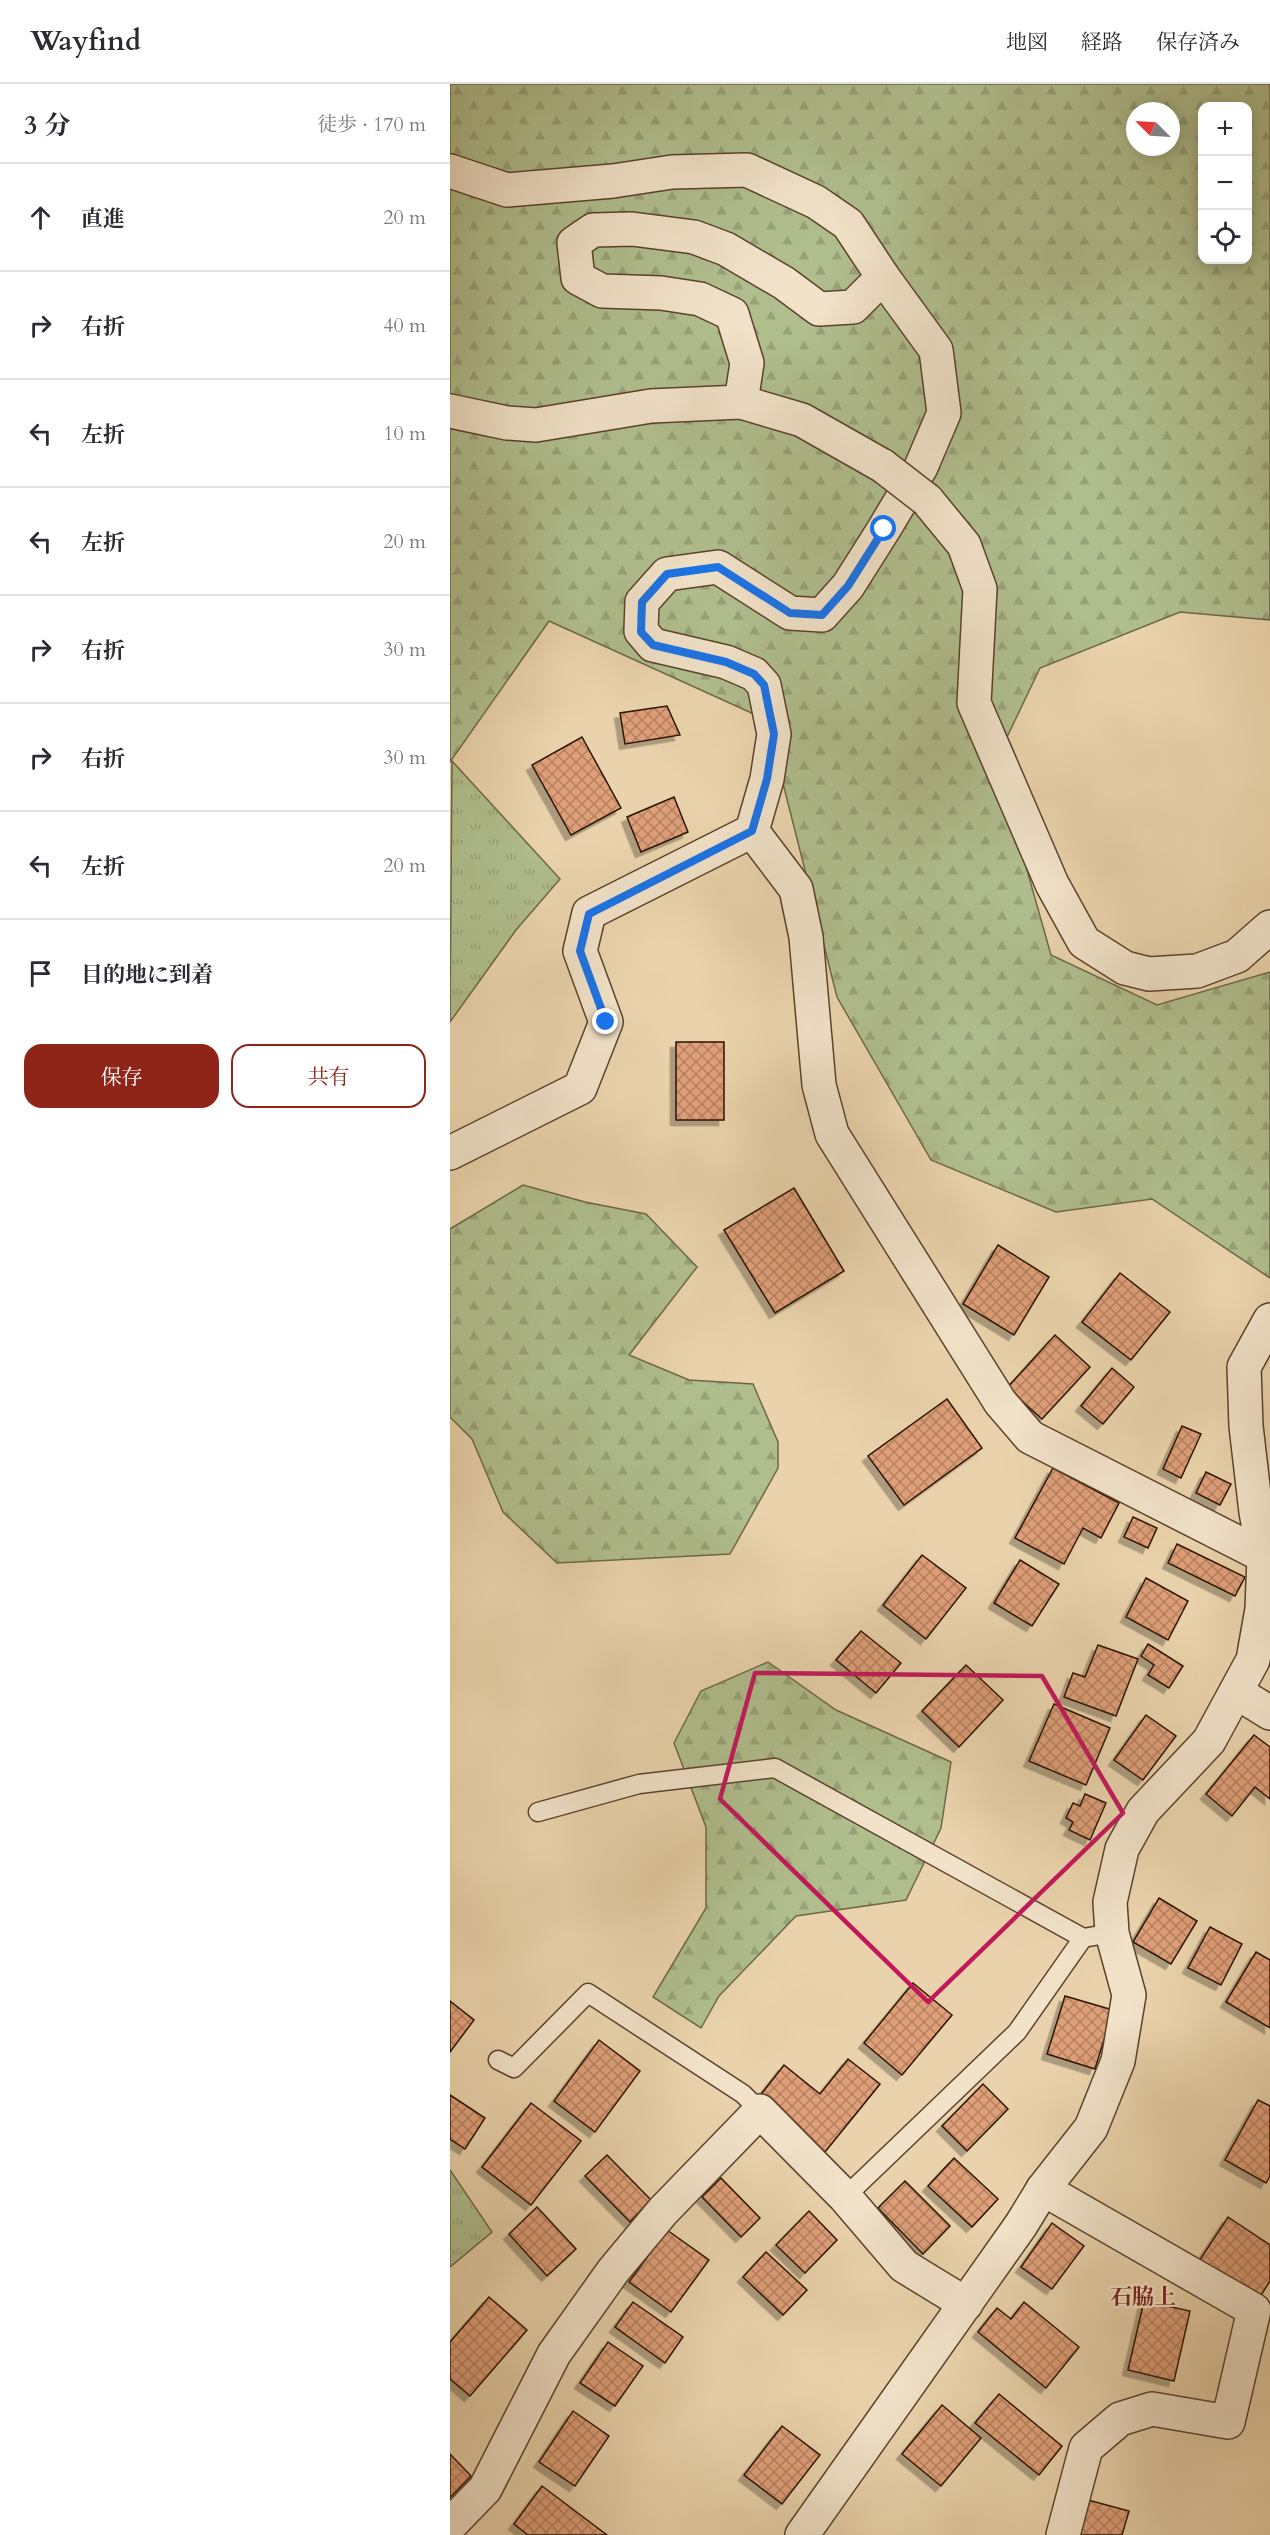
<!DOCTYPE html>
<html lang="ja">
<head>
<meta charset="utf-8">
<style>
	:root { --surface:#fff; --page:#f2f2f3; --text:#2b2b33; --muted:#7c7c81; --line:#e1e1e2; --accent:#8f2418 }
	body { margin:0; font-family:Cardo,"Noto Serif JP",serif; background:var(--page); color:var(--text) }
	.controls { position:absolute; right:18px; top:18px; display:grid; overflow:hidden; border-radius:12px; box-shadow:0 3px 15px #0003 }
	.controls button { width:54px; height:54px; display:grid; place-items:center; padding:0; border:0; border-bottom:2px solid var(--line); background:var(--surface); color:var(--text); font:30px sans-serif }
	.compass { position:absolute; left:676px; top:18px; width:54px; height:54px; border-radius:50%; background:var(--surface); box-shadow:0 3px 15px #0003; rotate:294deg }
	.stop { position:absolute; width:18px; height:18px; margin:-14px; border:4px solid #1a73e8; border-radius:50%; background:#fff }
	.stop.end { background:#1a73e8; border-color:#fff; box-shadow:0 2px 6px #0008 }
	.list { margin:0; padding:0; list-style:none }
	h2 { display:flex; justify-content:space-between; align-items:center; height:78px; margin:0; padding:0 24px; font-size:26px }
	h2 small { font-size:20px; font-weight:400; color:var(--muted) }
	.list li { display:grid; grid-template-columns:39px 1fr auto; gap:18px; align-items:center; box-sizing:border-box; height:108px; padding:0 24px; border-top:2px solid var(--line) }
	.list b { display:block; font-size:22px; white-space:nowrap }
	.list em { font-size:20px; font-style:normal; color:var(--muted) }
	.actions { display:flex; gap:12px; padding:18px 24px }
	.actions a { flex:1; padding:14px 0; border:2px solid var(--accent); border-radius:18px; text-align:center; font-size:21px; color:var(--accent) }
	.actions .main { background:var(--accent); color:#fff }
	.icon { flex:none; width:33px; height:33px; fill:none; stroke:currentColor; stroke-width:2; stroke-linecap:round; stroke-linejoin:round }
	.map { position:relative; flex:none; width:820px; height:2451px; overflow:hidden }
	header { display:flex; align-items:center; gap:36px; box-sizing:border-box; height:84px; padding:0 30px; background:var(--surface); border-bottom:2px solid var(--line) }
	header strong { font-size:28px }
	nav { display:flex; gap:33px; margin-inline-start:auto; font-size:21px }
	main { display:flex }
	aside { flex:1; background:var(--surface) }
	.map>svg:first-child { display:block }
	.grass { fill:url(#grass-tufts); stroke:#6e6847; stroke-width:1.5 }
	.forest { fill:url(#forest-firs); stroke:#6e6847; stroke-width:1.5; fill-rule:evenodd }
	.building { fill:url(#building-cross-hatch); stroke:#2b1200; stroke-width:1.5; filter:url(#shadow) }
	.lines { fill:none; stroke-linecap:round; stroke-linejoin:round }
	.service-casing { stroke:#5b422b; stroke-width:21 }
	.minor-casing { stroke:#5b422b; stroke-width:36 }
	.service { stroke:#f1e2c9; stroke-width:18 }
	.minor { stroke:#f1e2c9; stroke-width:33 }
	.minor-bridge-casing { stroke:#5b422b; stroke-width:36; stroke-linecap:butt }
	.minor-bridge { stroke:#f1e2c9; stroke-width:33 }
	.route { stroke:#1a73e8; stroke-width:8 }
	.marked { fill:none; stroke:#c2185b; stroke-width:4.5; stroke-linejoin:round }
	.labels { text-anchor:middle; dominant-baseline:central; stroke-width:4.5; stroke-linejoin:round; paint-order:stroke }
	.quarter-label { font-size:22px; font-weight:bold; fill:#7a1f14; stroke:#f1e2c9 }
</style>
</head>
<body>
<header>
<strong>Wayfind</strong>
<nav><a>地図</a><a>経路</a><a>保存済み</a></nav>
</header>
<main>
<aside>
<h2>3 分<small>徒歩 · 170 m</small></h2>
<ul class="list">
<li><svg class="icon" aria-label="ahead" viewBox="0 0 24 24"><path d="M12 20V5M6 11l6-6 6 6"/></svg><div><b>直進</b></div><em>20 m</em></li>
<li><svg class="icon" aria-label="right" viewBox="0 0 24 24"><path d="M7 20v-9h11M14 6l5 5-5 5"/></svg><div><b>右折</b></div><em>40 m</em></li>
<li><svg class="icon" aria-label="left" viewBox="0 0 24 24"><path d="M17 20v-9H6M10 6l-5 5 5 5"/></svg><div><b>左折</b></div><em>10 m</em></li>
<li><svg class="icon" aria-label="left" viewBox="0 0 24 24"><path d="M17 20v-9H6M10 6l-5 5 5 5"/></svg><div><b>左折</b></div><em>20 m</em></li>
<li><svg class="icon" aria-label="right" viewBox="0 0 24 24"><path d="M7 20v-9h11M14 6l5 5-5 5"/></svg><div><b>右折</b></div><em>30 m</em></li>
<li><svg class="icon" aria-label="right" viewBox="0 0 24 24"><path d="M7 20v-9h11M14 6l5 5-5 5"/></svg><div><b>右折</b></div><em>30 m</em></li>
<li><svg class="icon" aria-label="left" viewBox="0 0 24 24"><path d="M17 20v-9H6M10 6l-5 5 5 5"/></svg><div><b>左折</b></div><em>20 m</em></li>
<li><svg class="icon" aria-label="arrive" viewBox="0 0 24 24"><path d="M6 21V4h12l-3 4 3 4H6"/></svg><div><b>目的地に到着</b></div></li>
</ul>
<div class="actions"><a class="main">保存</a><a>共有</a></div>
</aside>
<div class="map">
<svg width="820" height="2451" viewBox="0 0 820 2451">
	<defs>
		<pattern id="grass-tufts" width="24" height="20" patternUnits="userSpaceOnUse" patternTransform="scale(1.5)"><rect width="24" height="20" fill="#b0be8e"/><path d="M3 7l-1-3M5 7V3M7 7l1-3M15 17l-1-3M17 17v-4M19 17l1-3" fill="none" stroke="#98a279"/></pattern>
		<pattern id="forest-firs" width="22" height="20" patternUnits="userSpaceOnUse" patternTransform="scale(1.5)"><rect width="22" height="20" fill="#b0be8e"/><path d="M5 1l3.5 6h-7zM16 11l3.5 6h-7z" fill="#98a279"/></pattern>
		<pattern id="building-cross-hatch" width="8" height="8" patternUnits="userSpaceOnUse" patternTransform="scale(1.5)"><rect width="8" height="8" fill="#df9f79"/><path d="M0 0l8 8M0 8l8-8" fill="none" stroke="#b58061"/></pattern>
		<filter id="shadow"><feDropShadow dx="-5.5" dy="5.5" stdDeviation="0" flood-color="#0004"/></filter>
	</defs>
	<rect width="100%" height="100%" fill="#ead3ac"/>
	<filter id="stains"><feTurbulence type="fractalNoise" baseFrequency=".00333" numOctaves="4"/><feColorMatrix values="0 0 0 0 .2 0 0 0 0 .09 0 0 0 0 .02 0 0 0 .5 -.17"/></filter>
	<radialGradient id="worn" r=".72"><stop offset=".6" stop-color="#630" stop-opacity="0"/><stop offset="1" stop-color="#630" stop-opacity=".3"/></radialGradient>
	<g class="grass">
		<polygon points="2,677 110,795 66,846 0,938"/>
		<polygon points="0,2086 42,2148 0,2183"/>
	</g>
	<g class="forest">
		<path d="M 0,0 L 820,0 L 820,536 L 730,528 L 590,584 L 546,676 L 601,871 L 707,921 L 820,888 L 820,1194 L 702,1115 L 606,1128 L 481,1076 L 387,913 L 317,636 L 99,537 L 0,678 ZM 752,22 L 798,22 L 798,176 L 752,176 ZM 685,27 L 721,27 L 721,63 L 685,63 Z"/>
		<polygon points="73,1101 135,1118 196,1130 247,1183 179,1271 239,1296 303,1300 328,1358 328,1384 280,1470 107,1479 53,1428 22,1355 0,1333 0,1145"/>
		<polygon points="318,1578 386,1626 501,1678 491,1744 456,1816 346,1832 269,1912 251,1944 203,1913 256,1824 256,1743 224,1659 251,1607"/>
	</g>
	<g class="building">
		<polygon points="217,622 230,651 175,660 170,629"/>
		<polygon points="132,653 171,724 121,751 82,681"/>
		<polygon points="224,713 238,748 191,768 177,733"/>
		<rect x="226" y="958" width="48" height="78"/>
		<polygon points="344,1104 394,1187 325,1229 274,1146"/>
		<polygon points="548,1161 599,1193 564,1251 513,1220"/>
		<polygon points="670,1189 720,1228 681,1276 632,1238"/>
		<polygon points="605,1251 640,1283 592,1335 557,1304"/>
		<polygon points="662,1284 684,1303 653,1340 631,1322"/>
		<polygon points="497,1315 532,1364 454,1421 418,1372"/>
		<polygon points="732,1342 751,1350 731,1394 713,1385"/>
		<polygon points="603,1384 669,1419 651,1454 633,1444 614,1480 565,1454"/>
		<polygon points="756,1388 781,1400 770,1421 746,1409"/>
		<polygon points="683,1433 707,1444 698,1464 674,1453"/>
		<polygon points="727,1460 795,1493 785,1512 718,1479"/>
		<polygon points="472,1471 516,1504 476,1555 433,1521"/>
		<polygon points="570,1476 609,1500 582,1542 544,1519"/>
		<polygon points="696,1494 738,1517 718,1556 676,1533"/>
		<polygon points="411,1547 451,1579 426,1609 386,1576"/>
		<polygon points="698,1560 733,1582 719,1604 698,1591 704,1581 691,1572"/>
		<polygon points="648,1561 688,1575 666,1632 614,1613 623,1589 635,1593"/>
		<polygon points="516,1581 553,1616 509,1663 472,1627"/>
		<polygon points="604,1620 660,1644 636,1701 579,1677"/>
		<polygon points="696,1631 726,1652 693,1696 664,1676"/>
		<polygon points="804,1651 820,1663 820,1715 805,1703 782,1732 756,1710"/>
		<polygon points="635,1710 656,1719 640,1756 619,1746 623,1738 616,1734 623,1719 630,1722"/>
		<polygon points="709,1814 747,1837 721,1880 683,1858"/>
		<polygon points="760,1843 792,1860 771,1901 738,1884"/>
		<polygon points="806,1868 820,1876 820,1944 776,1918"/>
		<polygon points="463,1899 502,1931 452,1991 414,1959"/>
		<polygon points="615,1912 663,1926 645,1985 597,1970"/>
		<polygon points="0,1917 24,1936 0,1968"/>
		<polygon points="149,1956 190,1987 145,2048 104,2017"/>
		<polygon points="398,1975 430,2000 375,2068 308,2014 334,1981 370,2010"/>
		<polygon points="533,2000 558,2025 517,2067 492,2042"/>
		<polygon points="0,2011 35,2034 15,2065 0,2055"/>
		<polygon points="808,2016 820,2022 820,2092 816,2099 775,2076"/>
		<polygon points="81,2019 131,2057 81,2121 32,2083"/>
		<polygon points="157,2071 201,2116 180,2138 135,2092"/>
		<polygon points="504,2074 548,2115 522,2143 478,2102"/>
		<polygon points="271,2094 310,2134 291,2153 252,2113"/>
		<polygon points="455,2097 500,2142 473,2170 428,2124"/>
		<polygon points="87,2123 126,2165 97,2192 59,2150"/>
		<polygon points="359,2127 387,2156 355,2189 326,2161"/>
		<polygon points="778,2133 820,2161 820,2197 808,2216 749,2177"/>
		<polygon points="602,2139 634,2162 602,2205 571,2183"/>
		<polygon points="217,2146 259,2176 221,2228 179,2198"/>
		<polygon points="316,2168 357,2206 333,2231 293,2193"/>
		<polygon points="39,2213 77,2246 20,2312 0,2295 0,2258"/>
		<polygon points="694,2217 740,2227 724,2297 678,2286"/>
		<polygon points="183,2218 233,2253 215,2279 165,2243"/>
		<polygon points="574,2218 629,2263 596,2304 528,2248 547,2224 561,2235"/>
		<polygon points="158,2258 193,2282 165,2322 130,2299"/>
		<polygon points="549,2310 612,2362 589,2391 525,2339"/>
		<polygon points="492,2321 531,2354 491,2402 452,2370"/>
		<polygon points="123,2327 159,2352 125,2402 89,2378"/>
		<polygon points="332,2342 370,2371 332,2420 294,2391"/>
		<polygon points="0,2370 21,2392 0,2414"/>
		<polygon points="92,2402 157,2451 78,2451 64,2440"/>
		<polygon points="638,2416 679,2427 672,2451 629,2451"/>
	</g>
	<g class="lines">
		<g class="service-casing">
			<g id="service">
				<polyline points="88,1728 189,1700 325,1684 633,1854 662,1849"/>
				<polyline points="48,1976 64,1984 138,1909 293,2010 310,2027"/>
				<polyline points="395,2113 567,1948 633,1854"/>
			</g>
		</g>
		<g class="minor-casing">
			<g id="minor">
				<polyline points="0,87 57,106 163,97 222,88 297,86 366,118 398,140 433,193 403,223 369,225 334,199 276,165 244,153 182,145 143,146 124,159 128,194 152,207 211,209 250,215 282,230 297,279 291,318"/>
				<polyline points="433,193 486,266 494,329 471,383 434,445 398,502 372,531 340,529 268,483 217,490 192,518 191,547 203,561 276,578 304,590 314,601 324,650 317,695 302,747 346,805 356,853 369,1001 382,1050 550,1318 580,1353 814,1472 820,1469"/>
				<polyline points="0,327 57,339 86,341 201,322 291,318 352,336 433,382"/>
				<polyline points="477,416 514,461 530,505 524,619 602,800 634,858 675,884 699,890 747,887 787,872 820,843"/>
				<polyline points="0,1069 130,1004 156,938 130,867 139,829 302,747"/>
				<polyline points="786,1608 820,1629"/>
				<polyline points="593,2105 804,2226 778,2338 702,2325 670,2335 636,2364 613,2451"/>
				<polyline points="0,2441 35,2405 104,2270 163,2187 213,2127 310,2027 395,2113 454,2182 516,2220"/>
				<polyline points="352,2451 571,2141 593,2105 641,2044 668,1977 679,1911 662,1849 660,1818 672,1765 693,1727 759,1657 803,1576 812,1525 814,1472 806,1428 796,1342 794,1283 820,1236"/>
			</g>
		</g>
		<use href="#service" class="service"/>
		<use href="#minor" class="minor"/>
		<g class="minor-bridge-casing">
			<polyline id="minor-bridge" points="433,382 477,416"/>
		</g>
		<use href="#minor-bridge" class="minor-bridge"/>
	</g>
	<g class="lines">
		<polyline class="route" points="156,938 130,867 139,830 302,747 317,695 324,650 314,601 304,590 276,578 203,561 191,548 192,518 217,490 268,483 340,529 372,531 398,502 434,445"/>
	</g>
	<path class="marked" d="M 305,1589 L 592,1592 L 673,1729 L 478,1918 L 270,1715 Z"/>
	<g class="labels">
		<g class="quarter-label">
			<text x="693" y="2213">石脇上</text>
		</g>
	</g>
	<rect width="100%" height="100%" filter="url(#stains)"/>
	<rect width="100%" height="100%" fill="url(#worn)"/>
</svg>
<div class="controls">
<button>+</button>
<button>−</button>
<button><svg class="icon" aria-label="locate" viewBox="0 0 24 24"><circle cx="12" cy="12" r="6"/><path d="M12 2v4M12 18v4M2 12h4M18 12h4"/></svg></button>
</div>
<svg class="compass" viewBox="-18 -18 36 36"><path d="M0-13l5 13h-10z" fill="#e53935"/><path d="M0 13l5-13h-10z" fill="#7c7c81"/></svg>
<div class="stop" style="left:434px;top:445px"></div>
<div class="stop end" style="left:156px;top:938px"></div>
</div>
</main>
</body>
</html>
